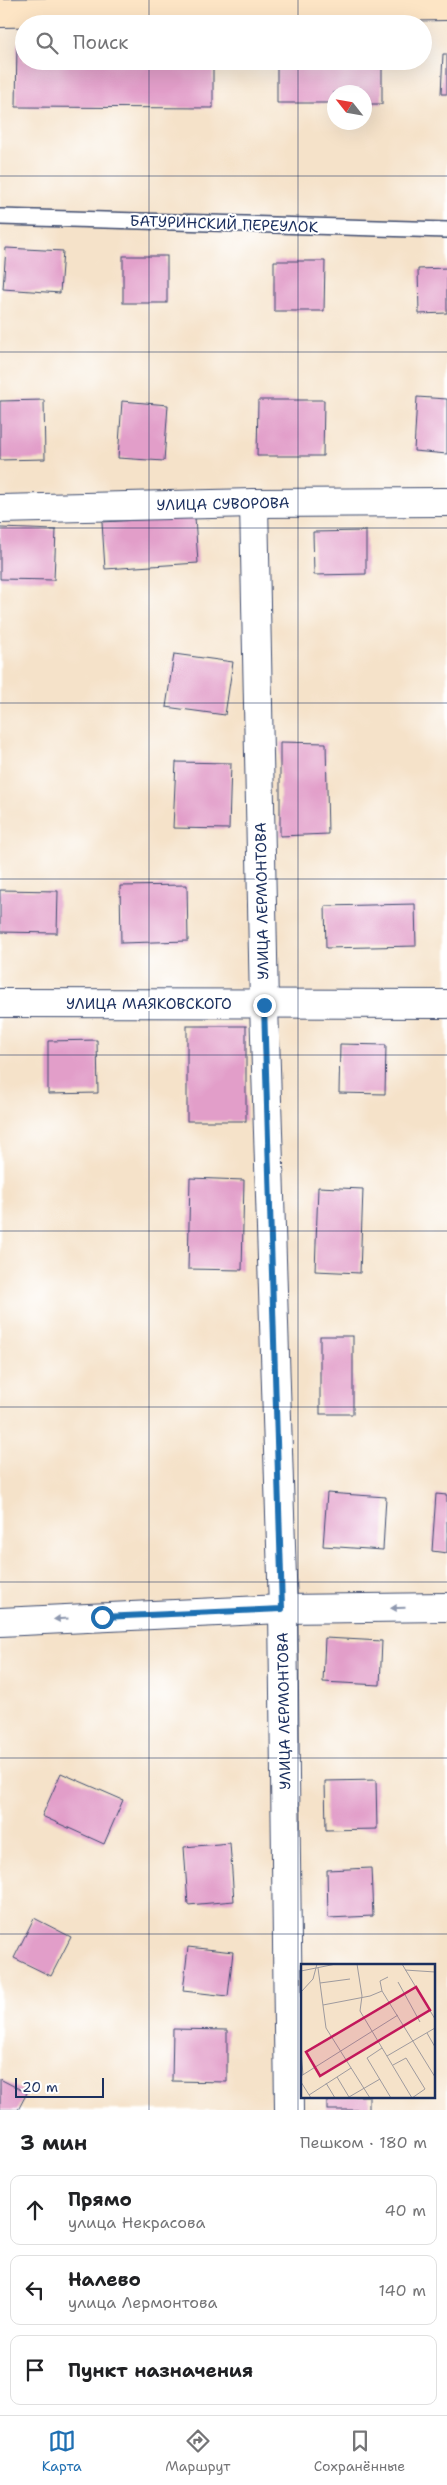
<!DOCTYPE html>
<html lang="ru">
<head>
<meta charset="utf-8">
<style>
	:root { --surface:#fff; --page:#f6f6f6; --text:#202124; --muted:#757577; --line:#e0e0e0; --accent:#1f6fb2 }
	body { margin:0; font-family:"Shantell Sans",sans-serif; background:var(--page); color:var(--text) }
	.compass { position:absolute; left:327px; top:85px; width:45px; height:45px; border-radius:50%; background:var(--surface); box-shadow:0 5px 20px #0002; rotate:301deg }
	.scale { position:absolute; left:15px; bottom:12px; width:89px; box-sizing:border-box; padding-left:5px; border:2px solid #1b2f5e; border-top:0; font-size:14px; line-height:18px; white-space:nowrap; color:#1b2f5e; -webkit-text-stroke:4px #fff; paint-order:stroke }
	.stop { position:absolute; width:15px; height:15px; margin:-11px; border:4px solid #1f6fb2; border-radius:50%; background:#fff }
	.stop.end { background:#1f6fb2; border-color:#fff; box-shadow:0 1px 5px #0008 }
	.list { margin:0; padding:0; list-style:none }
	h2 { display:flex; justify-content:space-between; align-items:center; height:65px; margin:0; padding:0 20px; font-size:21px }
	h2 small { font-size:16px; font-weight:400; color:var(--muted) }
	.list li { display:grid; grid-template-columns:32px 1fr auto; gap:15px; align-items:center; box-sizing:border-box; height:70px; margin:0 10px 10px; padding:0 10px; border:1px solid var(--line); border-radius:10px }
	.list b { display:block; font-size:19px; white-space:nowrap }
	.list p { margin:0; font-size:16px; white-space:nowrap; color:var(--muted) }
	.list em { font-size:16px; font-style:normal; color:var(--muted) }
	.icon { flex:none; width:28px; height:28px; fill:none; stroke:currentColor; stroke-width:2; stroke-linecap:round; stroke-linejoin:round }
	.map { position:relative; flex:none; width:447px; height:2110px; overflow:hidden }
	.search { position:absolute; background:var(--surface); box-shadow:0 5px 20px #0002; left:15px; right:15px; top:15px; height:55px; display:flex; align-items:center; gap:12px; box-sizing:border-box; padding:0 18px; border-radius:28px; color:var(--muted); font-size:19px }
	.sheet { height:305px; background:var(--surface) }
	nav { display:flex; justify-content:space-around; align-items:center; box-sizing:border-box; height:70px; border-top:1px solid var(--line); background:var(--surface); font-size:14px; color:var(--muted) }
	nav a { display:grid; justify-items:center; gap:2px }
	nav .on { color:var(--accent) }
	.map>svg:first-child { display:block }
	.building { fill:#e29ec9 }
	.lines { fill:none; stroke-linecap:round; stroke-linejoin:round }
	.service-casing { stroke:#3c4a6e; stroke-width:18 }
	.minor-casing { stroke:#3c4a6e; stroke-width:30 }
	.secondary-casing { stroke:#3c4a6e; stroke-width:30 }
	.service { stroke:#fff; stroke-width:15 }
	.minor { stroke:#fff; stroke-width:28 }
	.secondary { stroke:#fde5c5; stroke-width:28 }
	.oneway { fill:#8d97ae }
	.route { stroke:#1f6fb2; stroke-width:6 }
	.grid { fill:none; stroke:#1b2f5e; stroke-width:1; stroke-opacity:0.55 }
	.labels { text-anchor:middle; dominant-baseline:central; stroke-width:4; stroke-linejoin:round; paint-order:stroke }
	.street-label { font-size:15px; fill:#1b2f5e; stroke:#fff }
	.inset-road { fill:none; stroke:#9e9a9e; stroke-width:1 }
	.view { fill:#c2185b; fill-opacity:0.15; stroke:#c2185b; stroke-width:2.5 }
	.inset-edge { fill:none; stroke:#1b2f5e; stroke-width:2.5 }
</style>
</head>
<body>
<div class="map">
<svg width="447" height="2110" viewBox="0 0 447 2110">
	<rect width="100%" height="100%" fill="#fff"/>
	<filter id="ink" filterUnits="userSpaceOnUse"><feTurbulence type="fractalNoise" baseFrequency=".02" numOctaves="2"/><feDisplacementMap in="SourceGraphic" scale="10" xChannelSelector="R" yChannelSelector="G"/><feConvolveMatrix kernelMatrix="1 2 1 2 8 2 1 2 1" color-interpolation-filters="sRGB"/></filter>
	<filter id="wash" filterUnits="userSpaceOnUse"><feTurbulence type="fractalNoise" baseFrequency=".0096" numOctaves="4" result="noise"/><feDisplacementMap in="SourceGraphic" scale="20" xChannelSelector="R" yChannelSelector="G"/><feGaussianBlur stdDeviation="1.12" result="paint"/><feColorMatrix in="noise" values="0 0 0 0 0 0 0 0 0 0 0 0 0 0 0 0 0 1.4 0 .05"/><feComposite in="paint" operator="in"/></filter>
	<g filter="url(#wash)">
		<rect width="100%" height="100%" fill="#f5e2c9"/>
		<g id="blocks">
			<g class="building">
				<polygon points="17,43 24,43 24,61 213,61 213,108 16,107"/>
				<polygon points="443,54 447,54 447,94 441,94"/>
				<polygon points="277,61 382,61 382,104 364,104 364,92 334,92 334,103 277,103"/>
				<polygon points="6,248 63,251 60,293 3,289"/>
				<rect x="123" y="256" width="44" height="47"/>
				<polygon points="274,261 325,261 324,311 274,311"/>
				<polygon points="447,268 447,313 419,314 418,269"/>
				<polygon points="417,397 447,399 447,454 414,451"/>
				<polygon points="44,400 45,459 0,460 0,401"/>
				<polygon points="258,400 324,400 323,456 257,456"/>
				<polygon points="122,401 168,405 164,461 118,458"/>
				<polygon points="195,517 198,563 105,569 102,522"/>
				<polygon points="0,528 56,530 54,580 0,579"/>
				<polygon points="366,531 366,574 314,575 313,532"/>
				<polygon points="174,654 233,662 225,715 166,707"/>
				<polygon points="280,742 326,743 328,834 280,836"/>
				<polygon points="176,762 231,763 229,829 173,828"/>
				<polygon points="187,885 188,941 121,943 120,886"/>
				<polygon points="0,890 58,891 57,933 0,932"/>
				<polygon points="415,904 416,946 326,948 325,906"/>
				<rect x="187" y="1026" width="59" height="95"/>
				<polygon points="97,1040 98,1093 48,1094 48,1041"/>
				<polygon points="340,1044 386,1045 385,1094 339,1093"/>
				<polygon points="190,1178 244,1180 242,1270 188,1269"/>
				<polygon points="318,1187 363,1189 360,1273 315,1271"/>
				<rect x="320" y="1336" width="33" height="78"/>
				<polygon points="327,1493 386,1497 383,1550 323,1546"/>
				<polygon points="436,1494 447,1495 447,1553 432,1551"/>
				<polygon points="325,1638 382,1641 380,1685 323,1682"/>
				<polygon points="61,1773 123,1800 104,1844 42,1816"/>
				<polygon points="376,1780 377,1829 326,1830 325,1781"/>
				<polygon points="230,1843 234,1901 188,1905 184,1847"/>
				<polygon points="371,1868 373,1916 328,1918 327,1870"/>
				<polygon points="34,1918 71,1937 51,1976 14,1958"/>
				<polygon points="188,1947 233,1952 228,1996 183,1991"/>
				<polygon points="173,2029 227,2030 227,2082 172,2081"/>
				<polygon points="0,2079 27,2093 18,2110 0,2110"/>
				<rect x="327" y="2096" width="42" height="14"/>
			</g>
		</g>
	</g>
	<g filter="url(#ink)">
		<use href="#blocks" fill-opacity="0" stroke="#3c4a6e" stroke-width="1"/>
		<g class="lines">
			<g class="service-casing">
				<polyline id="service" points="0,217 447,230"/>
			</g>
			<g class="minor-casing">
				<g id="minor">
					<polyline points="254,503 264,1005 283,1609 289,2110"/>
					<polyline points="0,509 254,503 447,502"/>
					<polyline points="0,1003 447,1004"/>
					<polyline points="0,1622 283,1609 447,1607"/>
				</g>
			</g>
			<g class="secondary-casing">
				<polyline id="secondary" points="0,13 447,6"/>
			</g>
			<use href="#service" class="service"/>
			<use href="#minor" class="minor"/>
			<use href="#secondary" class="secondary"/>
		</g>
		<defs><path id="oneway-solid" d="M-6-.8H1V-3.2L6.5 0L1 3.2V.8H-6Z" transform="scale(1.25)"/></defs>
		<g class="oneway">
			<use href="#oneway-solid" transform="translate(398 1608) rotate(179)"/>
			<use href="#oneway-solid" transform="translate(61 1619) rotate(177)"/>
		</g>
	</g>
	<g class="lines" filter="url(#ink)">
		<polyline class="route" points="102,1617 282,1609 264,1005"/>
	</g>
	<path class="grid" d="M 149,0 L 149,24M 298,0 L 298,24M 149,61 L 149,2110M 298,61 L 298,2110M 0,176 L 447,176M 0,352 L 447,352M 0,528 L 447,528M 0,703 L 447,703M 0,879 L 447,879M 0,1055 L 447,1055M 0,1231 L 447,1231M 0,1407 L 447,1407M 0,1582 L 447,1582M 0,1758 L 447,1758M 0,1934 L 447,1934"/>
	<g class="labels">
		<g class="street-label">
			<text transform="translate(224 224) rotate(2)">БАТУРИНСКИЙ ПЕРЕУЛОК</text>
			<text transform="translate(223 504) rotate(-1)">УЛИЦА СУВОРОВА</text>
			<text transform="translate(262 901) rotate(-91)">УЛИЦА ЛЕРМОНТОВА</text>
			<text x="149" y="1004">УЛИЦА МАЯКОВСКОГО</text>
			<text transform="translate(284 1711) rotate(-91)">УЛИЦА ЛЕРМОНТОВА</text>
		</g>
	</g>
	<g transform="translate(301 1964)">
		<rect width="134" height="134" fill="#f5e2c9"/>
		<path class="inset-road" d="M 56,0 L 61,32 L 59,47 L 111,134M 101,0 L 134,55M 17,4 L 25,64 L 69,134M 104,6 L 134,8M 0,7 L 35,0M 97,18 L 119,58M 19,19 L 49,15M 81,27 L 134,113M 0,28 L 12,15 L 16,0M 22,41 L 69,32 L 81,27 L 79,17 L 87,13M 126,69 L 134,83M 81,84 L 66,94 L 90,134M 0,86 L 2,111M 86,92 L 134,64M 92,101 L 105,94 L 124,125 L 111,134M 0,112 L 97,51M 36,113 L 48,133M 0,118 L 10,134M 25,119 L 34,134M 8,131 L 50,104M 48,133 L 79,115"/>
		<path class="view" d="M 115,23 L 129,46 L 19,112 L 5,88 Z"/>
		<rect width="134" height="134" class="inset-edge"/>
	</g>
</svg>
<svg class="compass" viewBox="-18 -18 36 36"><path d="M0-13l5 13h-10z" fill="#e53935"/><path d="M0 13l5-13h-10z" fill="#757577"/></svg>
<div class="scale">20 m</div>
<div class="stop" style="left:102px;top:1617px"></div>
<div class="stop end" style="left:264px;top:1005px"></div>
<div class="search"><svg class="icon" aria-label="search" viewBox="0 0 24 24"><circle cx="10" cy="10" r="6"/><path d="M15 15l6 6"/></svg>Поиск</div>
</div>
<section class="sheet">
<h2>3 мин<small>Пешком · 180 m</small></h2>
<ul class="list">
<li><svg class="icon" aria-label="ahead" viewBox="0 0 24 24"><path d="M12 20V5M6 11l6-6 6 6"/></svg><div><b>Прямо</b><p>улица Некрасова</p></div><em>40 m</em></li>
<li><svg class="icon" aria-label="left" viewBox="0 0 24 24"><path d="M17 20v-9H6M10 6l-5 5 5 5"/></svg><div><b>Налево</b><p>улица Лермонтова</p></div><em>140 m</em></li>
<li><svg class="icon" aria-label="arrive" viewBox="0 0 24 24"><path d="M6 21V4h12l-3 4 3 4H6"/></svg><div><b>Пункт назначения</b></div></li>
</ul>
</section>
<nav>
<a class="on"><svg class="icon" aria-label="map" viewBox="0 0 24 24"><path d="M3 6l6-2 6 2 6-2v14l-6 2-6-2-6 2zM9 4v14M15 6v14"/></svg>Карта</a>
<a><svg class="icon" aria-label="directions" viewBox="0 0 24 24"><path d="M12 3l9 9-9 9-9-9zM9 14v-3h6M13 9l2 2-2 2"/></svg>Маршрут</a>
<a><svg class="icon" aria-label="saved" viewBox="0 0 24 24"><path d="M7 4h10v16l-5-4-5 4z"/></svg>Сохранённые</a>
</nav>
</body>
</html>
